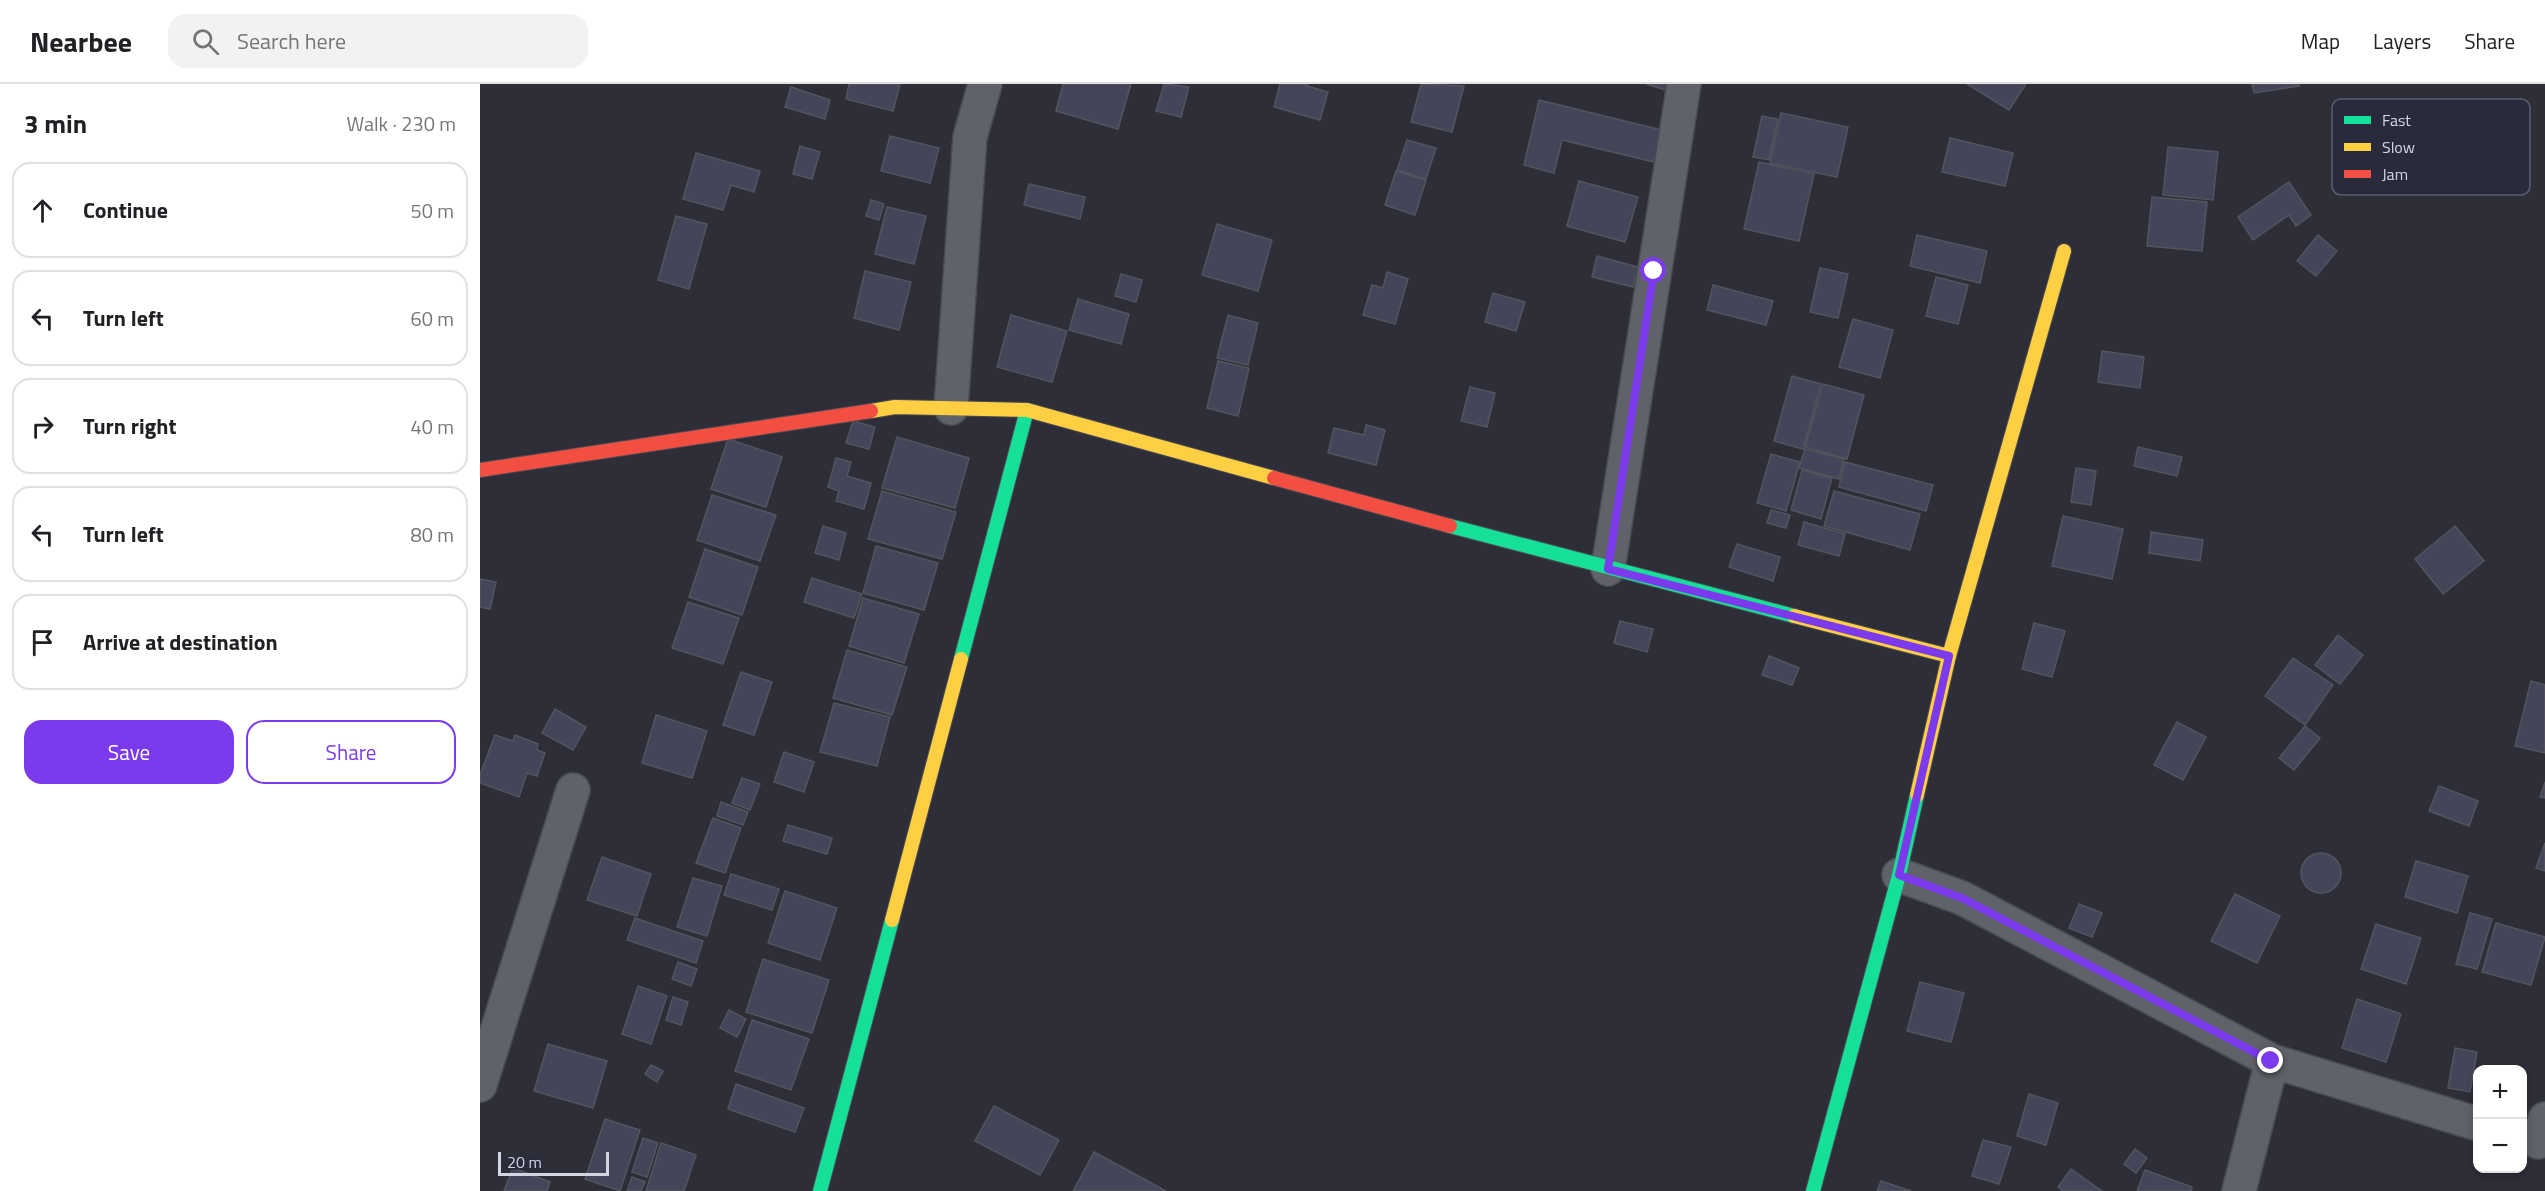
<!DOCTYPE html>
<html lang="en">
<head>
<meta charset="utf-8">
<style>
	:root { --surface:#fff; --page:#f2f2f2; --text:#202124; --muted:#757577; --line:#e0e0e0; --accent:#7c3aed }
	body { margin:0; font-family:"Titillium Web",sans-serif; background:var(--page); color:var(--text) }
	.controls { position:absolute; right:18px; bottom:18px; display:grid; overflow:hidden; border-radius:12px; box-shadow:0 3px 9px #0003 }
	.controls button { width:54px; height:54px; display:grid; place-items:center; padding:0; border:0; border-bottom:2px solid var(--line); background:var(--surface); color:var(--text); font:30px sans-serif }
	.scale { position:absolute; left:18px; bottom:15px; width:111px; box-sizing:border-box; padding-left:6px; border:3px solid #d3d6e1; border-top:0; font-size:16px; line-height:21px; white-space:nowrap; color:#d3d6e1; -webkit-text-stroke:4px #292b3d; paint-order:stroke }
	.stop { position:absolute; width:18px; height:18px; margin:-14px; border:4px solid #7c3aed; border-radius:50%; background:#fff }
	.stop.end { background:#7c3aed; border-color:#fff; box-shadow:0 2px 6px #0008 }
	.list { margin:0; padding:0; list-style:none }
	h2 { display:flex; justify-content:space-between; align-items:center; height:78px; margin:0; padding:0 24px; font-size:26px }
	h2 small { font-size:20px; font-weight:400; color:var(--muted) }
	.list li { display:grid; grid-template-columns:39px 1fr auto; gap:18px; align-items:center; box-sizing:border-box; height:96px; margin:0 12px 12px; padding:0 12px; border:2px solid var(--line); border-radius:18px }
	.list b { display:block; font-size:22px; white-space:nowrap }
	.list em { font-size:20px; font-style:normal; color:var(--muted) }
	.actions { display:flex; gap:12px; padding:18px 24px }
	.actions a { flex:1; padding:14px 0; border:2px solid var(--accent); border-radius:18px; text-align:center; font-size:21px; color:var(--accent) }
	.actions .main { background:var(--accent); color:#fff }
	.icon { flex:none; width:33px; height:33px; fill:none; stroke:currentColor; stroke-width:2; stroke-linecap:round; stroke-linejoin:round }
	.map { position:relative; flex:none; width:2065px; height:1107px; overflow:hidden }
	header { display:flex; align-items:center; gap:36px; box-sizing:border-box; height:84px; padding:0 30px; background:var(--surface); border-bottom:2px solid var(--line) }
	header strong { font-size:28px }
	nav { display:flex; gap:33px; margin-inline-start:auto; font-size:21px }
	.search { width:420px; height:54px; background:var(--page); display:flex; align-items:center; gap:15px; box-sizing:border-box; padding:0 21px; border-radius:18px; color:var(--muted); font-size:22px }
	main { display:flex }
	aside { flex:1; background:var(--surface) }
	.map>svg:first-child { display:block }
	.building { fill:#444558; stroke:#53545d; stroke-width:1.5 }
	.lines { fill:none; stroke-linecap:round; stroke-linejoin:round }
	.street-casing { stroke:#494a52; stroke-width:36 }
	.fast-casing { stroke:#494a52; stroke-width:16 }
	.slow-casing { stroke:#494a52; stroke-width:16 }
	.jam-casing { stroke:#494a52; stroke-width:16 }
	.street { stroke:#606269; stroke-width:33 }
	.fast { stroke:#16e098; stroke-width:14 }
	.slow { stroke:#ffcf43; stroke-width:14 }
	.jam { stroke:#f24e42; stroke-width:14 }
	.route { stroke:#7c3aed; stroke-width:8 }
	.key { fill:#292b3d; stroke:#5c5e6e; stroke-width:1.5 }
	.key-label { font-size:16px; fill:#d3d6e1 }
</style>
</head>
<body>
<header>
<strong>Nearbee</strong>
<div class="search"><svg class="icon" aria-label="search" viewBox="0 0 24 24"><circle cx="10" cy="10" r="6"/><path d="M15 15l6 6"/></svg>Search here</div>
<nav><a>Map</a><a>Layers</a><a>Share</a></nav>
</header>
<main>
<aside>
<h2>3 min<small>Walk · 230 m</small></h2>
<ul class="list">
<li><svg class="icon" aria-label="ahead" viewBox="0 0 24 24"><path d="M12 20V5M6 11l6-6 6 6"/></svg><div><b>Continue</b></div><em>50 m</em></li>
<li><svg class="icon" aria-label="left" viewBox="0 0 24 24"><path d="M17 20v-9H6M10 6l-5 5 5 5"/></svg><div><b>Turn left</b></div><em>60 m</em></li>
<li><svg class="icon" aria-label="right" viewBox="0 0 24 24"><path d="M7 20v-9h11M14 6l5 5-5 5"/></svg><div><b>Turn right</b></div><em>40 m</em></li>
<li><svg class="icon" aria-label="left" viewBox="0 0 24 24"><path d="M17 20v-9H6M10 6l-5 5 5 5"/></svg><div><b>Turn left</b></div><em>80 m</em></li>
<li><svg class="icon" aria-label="arrive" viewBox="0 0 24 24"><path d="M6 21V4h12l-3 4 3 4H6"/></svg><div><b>Arrive at destination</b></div></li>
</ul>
<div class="actions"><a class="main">Save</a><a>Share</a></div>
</aside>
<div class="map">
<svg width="2065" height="1107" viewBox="0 0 2065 1107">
	<rect width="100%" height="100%" fill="#2e2e39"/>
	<g class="building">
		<polygon points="369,0 420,0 413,27 366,15"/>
		<polygon points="583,0 651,0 638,45 576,27"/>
		<polygon points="684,0 709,3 701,33 676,27"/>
		<polygon points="800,0 828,0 827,2 848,8 840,36 794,23"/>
		<polygon points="941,0 984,2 972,48 931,38"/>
		<polygon points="1166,0 1195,0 1192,8"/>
		<polygon points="1487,0 1546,0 1529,26"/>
		<polygon points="1772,0 1819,0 1819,2 1774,9"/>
		<polygon points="311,3 350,16 345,35 305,23"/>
		<polygon points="1059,16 1182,46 1174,78 1082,56 1074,89 1044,81"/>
		<polygon points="1301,29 1368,43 1357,93 1290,79"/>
		<polygon points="1282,32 1298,35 1289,76 1273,73"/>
		<polygon points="410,52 459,64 450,99 401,87"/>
		<polygon points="1470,54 1533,69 1525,102 1462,88"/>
		<polygon points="927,56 956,64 946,95 917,86"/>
		<polygon points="320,62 340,68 332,95 313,90"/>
		<polygon points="1688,63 1738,68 1733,116 1683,111"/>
		<polygon points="216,69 280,87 274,108 251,101 243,126 203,115"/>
		<polygon points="1279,78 1334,90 1319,157 1264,145"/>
		<polygon points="916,87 946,96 935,131 905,121"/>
		<polygon points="1099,97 1158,113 1145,158 1087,142"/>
		<polygon points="1809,98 1831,131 1816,142 1809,131 1773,156 1758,133"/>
		<polygon points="549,100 605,113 600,135 544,121"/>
		<polygon points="1672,113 1727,118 1722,167 1667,162"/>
		<polygon points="391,116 404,120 399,136 386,132"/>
		<polygon points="407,123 446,132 434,180 395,170"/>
		<polygon points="196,132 227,140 209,205 178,196"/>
		<polygon points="737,140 792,156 778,207 722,191"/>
		<polygon points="1437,151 1507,167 1500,199 1430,182"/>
		<polygon points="1838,151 1857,167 1836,192 1817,177"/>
		<polygon points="1117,172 1158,183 1153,203 1112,193"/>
		<polygon points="1340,184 1368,190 1358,234 1330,228"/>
		<polygon points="385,187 431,198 419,246 374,234"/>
		<polygon points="907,188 928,195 915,240 883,231 892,201 903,204"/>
		<polygon points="641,190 662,196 656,218 635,212"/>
		<polygon points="1456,193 1488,201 1478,240 1446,232"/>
		<polygon points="1233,201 1293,217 1286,241 1227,226"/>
		<polygon points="1013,209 1045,218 1036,247 1005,238"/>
		<polygon points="598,215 649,230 641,260 589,246"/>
		<polygon points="531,231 587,247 572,298 517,283"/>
		<polygon points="748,231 778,239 768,281 737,274"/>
		<polygon points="1373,235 1413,246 1400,294 1359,283"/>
		<polygon points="1622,267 1664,273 1660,304 1618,298"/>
		<polygon points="738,277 769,284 758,332 727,324"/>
		<polygon points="1312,292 1341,300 1323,365 1294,357"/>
		<polygon points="1343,300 1384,311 1367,375 1325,363"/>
		<polygon points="990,303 1015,309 1007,343 981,337"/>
		<polygon points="373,337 395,343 389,365 366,359"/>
		<polygon points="886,341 905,346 896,381 848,369 854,344 884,351"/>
		<polygon points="417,353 489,374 475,424 402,404"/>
		<polygon points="248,355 302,373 286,423 231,405"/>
		<polygon points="1658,363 1702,373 1697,392 1654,382"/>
		<polygon points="1325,365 1364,375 1359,395 1319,384"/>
		<polygon points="1291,370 1320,378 1306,427 1277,419"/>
		<polygon points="356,374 371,378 367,392 391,399 384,425 356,417 359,407 348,403"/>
		<polygon points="1365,378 1453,401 1446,427 1359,403"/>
		<polygon points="1596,384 1616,387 1611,421 1591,418"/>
		<polygon points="1322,386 1352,394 1341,435 1311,426"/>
		<polygon points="402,407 476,428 462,475 388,455"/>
		<polygon points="1354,407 1440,430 1430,466 1344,442"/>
		<polygon points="232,411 296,431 280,477 217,456"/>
		<polygon points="1291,426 1310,431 1306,444 1287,439"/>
		<polygon points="1583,432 1643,445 1632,495 1572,482"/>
		<polygon points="1324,438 1365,450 1359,472 1318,461"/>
		<polygon points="343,442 366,449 359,476 335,469"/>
		<polygon points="1975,442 2004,477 1963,510 1935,475"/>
		<polygon points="1671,448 1723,456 1720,477 1669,469"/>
		<polygon points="1257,460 1300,473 1293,497 1249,483"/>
		<polygon points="396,462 458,479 444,526 383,509"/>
		<polygon points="225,465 278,483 262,531 209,513"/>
		<polygon points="332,494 382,510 374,534 324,518"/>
		<polygon points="0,495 16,498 10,525 0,523"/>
		<polygon points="383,514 439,530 424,579 369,562"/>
		<polygon points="208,518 259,534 243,580 192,564"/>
		<polygon points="1140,537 1173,545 1167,568 1134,559"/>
		<polygon points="1554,539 1585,547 1572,593 1542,585"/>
		<polygon points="1858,551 1883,571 1860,600 1835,581"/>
		<polygon points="367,566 427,583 412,631 353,614"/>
		<polygon points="1289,572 1319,584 1312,601 1282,591"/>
		<polygon points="1813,574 1853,601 1825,641 1785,612"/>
		<polygon points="261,588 292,598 274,651 243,641"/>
		<polygon points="2051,597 2065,601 2065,669 2035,662"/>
		<polygon points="354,619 410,633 397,682 340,668"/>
		<polygon points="75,625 106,643 93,666 62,649"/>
		<polygon points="176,631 227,647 212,694 162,679"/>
		<polygon points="1697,638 1726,653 1703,696 1674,681"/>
		<polygon points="1825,642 1840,654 1814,686 1799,674"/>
		<polygon points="15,651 33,657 35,651 58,660 57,666 65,669 57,692 47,689 39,713 0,699 0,691"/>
		<polygon points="304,668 334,678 324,708 294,698"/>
		<polygon points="262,694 280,700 270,726 252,719"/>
		<polygon points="2065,698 2065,714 2060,713"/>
		<polygon points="1959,702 1998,717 1989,742 1949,727"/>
		<polygon points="241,718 268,728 263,741 237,732"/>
		<polygon points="233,734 261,744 245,789 216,779"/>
		<polygon points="308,741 352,754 347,770 303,757"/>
		<polygon points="2065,759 2065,787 2056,784"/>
		<circle cx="1841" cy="789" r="20"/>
		<polygon points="122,773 171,790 157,832 107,816"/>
		<polygon points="1936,777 1988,792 1977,829 1925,813"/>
		<polygon points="251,790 299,805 292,826 244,811"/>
		<polygon points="213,794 242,802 227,852 197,843"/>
		<polygon points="305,807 357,824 340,876 288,859"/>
		<polygon points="1755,810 1800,832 1777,879 1731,857"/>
		<polygon points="1599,820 1622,829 1612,853 1589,844"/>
		<polygon points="1990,829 2012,835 1997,885 1976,880"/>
		<polygon points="155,834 223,857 216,879 147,856"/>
		<polygon points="2016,839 2065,853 2051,901 2002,888"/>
		<polygon points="1896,840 1941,854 1926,900 1881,885"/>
		<polygon points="283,875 349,896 332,949 266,928"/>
		<polygon points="198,878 217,885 211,902 192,895"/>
		<polygon points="1440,898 1484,909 1471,958 1427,947"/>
		<polygon points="158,902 187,912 171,960 142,950"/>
		<polygon points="193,913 208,918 201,941 186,936"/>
		<polygon points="1877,915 1921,930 1906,978 1862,964"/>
		<polygon points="249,926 266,935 257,953 240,944"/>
		<polygon points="272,936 329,955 311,1006 255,987"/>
		<polygon points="68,960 127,977 113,1024 54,1007"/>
		<polygon points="1975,964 1997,968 1990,1008 1968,1004"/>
		<polygon points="171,981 183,987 177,998 165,990"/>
		<polygon points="256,1000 324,1024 315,1048 248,1025"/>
		<polygon points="1549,1010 1578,1019 1566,1061 1537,1052"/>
		<polygon points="514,1022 579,1056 560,1091 495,1057"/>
		<polygon points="125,1035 160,1046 140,1107 105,1095"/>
		<polygon points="163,1054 178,1059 167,1093 152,1088"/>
		<polygon points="1503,1056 1531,1063 1519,1100 1492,1092"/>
		<polygon points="181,1059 216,1071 204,1107 166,1107"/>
		<polygon points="1655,1065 1667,1074 1656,1089 1644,1080"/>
		<polygon points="614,1068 686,1107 593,1107"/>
		<polygon points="33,1084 70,1098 67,1107 24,1107"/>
		<polygon points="1591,1085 1622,1107 1583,1107 1578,1103"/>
		<polygon points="1665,1086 1712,1103 1711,1107 1657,1107"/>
		<polygon points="152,1093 165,1098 161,1107 147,1107"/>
		<polygon points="1401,1097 1431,1107 1397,1107"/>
	</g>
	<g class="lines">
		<g class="street-casing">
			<g id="street">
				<polyline points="471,324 490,53 505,0"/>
				<polyline points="1128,485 1204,0"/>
				<polyline points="1419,791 1482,814 1792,977 1998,1040"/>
				<polyline points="0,1001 93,706"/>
				<polyline points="2058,1058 2065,1035"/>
				<polyline points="1759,1107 1792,977"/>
			</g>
		</g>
		<g class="fast-casing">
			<g id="fast">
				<polyline points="970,442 1314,532"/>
				<polyline points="481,575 547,326"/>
				<polyline points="340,1107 412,836"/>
				<polyline points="1333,1107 1419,791 1437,711"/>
			</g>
		</g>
		<g class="slow-casing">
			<g id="slow">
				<polyline points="391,327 415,323 547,326 794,394"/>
				<polyline points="1314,532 1469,572"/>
				<polyline points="1437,711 1469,572 1584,167"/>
				<polyline points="412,836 481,575"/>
			</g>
		</g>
		<g class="jam-casing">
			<g id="jam">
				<polyline points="0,386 391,327"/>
				<polyline points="794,394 970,442"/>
			</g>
		</g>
		<use href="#street" class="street"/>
		<use href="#fast" class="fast"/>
		<use href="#slow" class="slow"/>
		<use href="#jam" class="jam"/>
	</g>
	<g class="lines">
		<polyline class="route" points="1174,187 1128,485 1469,572 1419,791 1482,814 1791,977"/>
	</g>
	<rect x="1852" y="15" width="198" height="96" rx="9" class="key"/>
	<rect x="1864" y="32" width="27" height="8" fill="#16e098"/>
	<rect x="1864" y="59" width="27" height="8" fill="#ffcf43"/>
	<rect x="1864" y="86" width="27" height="8" fill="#f24e42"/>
	<g class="key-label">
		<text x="1902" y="42">Fast</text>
		<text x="1902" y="69">Slow</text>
		<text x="1902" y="96">Jam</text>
	</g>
</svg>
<div class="controls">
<button>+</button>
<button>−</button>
</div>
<div class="scale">20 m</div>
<div class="stop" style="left:1174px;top:187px"></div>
<div class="stop end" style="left:1791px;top:977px"></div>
</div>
</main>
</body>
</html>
